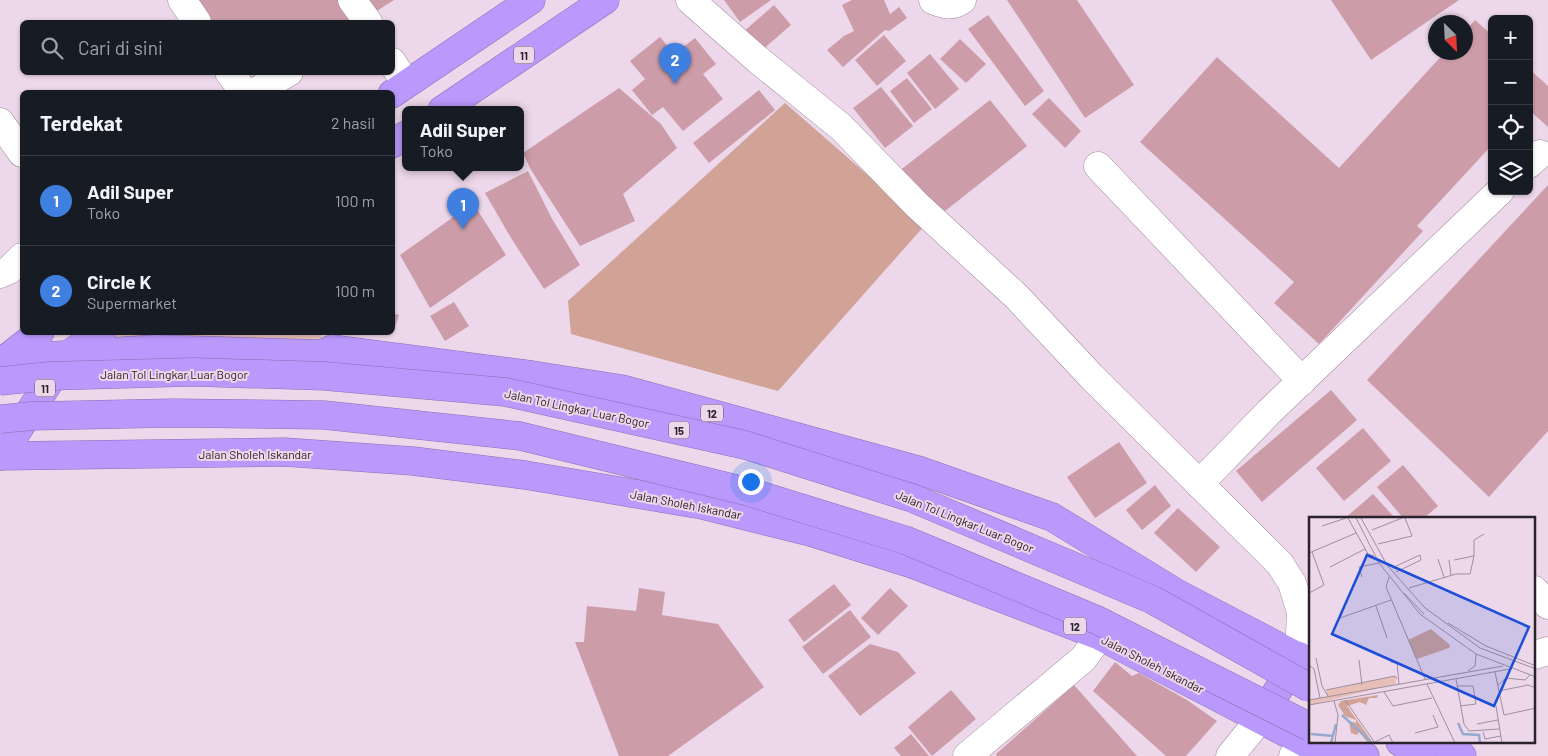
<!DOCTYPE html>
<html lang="id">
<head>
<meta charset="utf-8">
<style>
	:root { --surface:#171b24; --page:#242831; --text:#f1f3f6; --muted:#9ea1a6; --line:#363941; --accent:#8c9099 }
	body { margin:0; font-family:Barlow,sans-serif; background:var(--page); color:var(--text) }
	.controls { position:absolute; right:15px; top:15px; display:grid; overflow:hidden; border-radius:8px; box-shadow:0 1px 4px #0004 }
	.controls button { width:45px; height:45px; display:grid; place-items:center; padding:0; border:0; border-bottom:1px solid var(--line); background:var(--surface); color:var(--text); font:25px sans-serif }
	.compass { position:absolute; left:1428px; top:15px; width:45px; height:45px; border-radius:50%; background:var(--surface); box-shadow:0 1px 4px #0004; rotate:156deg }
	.you { position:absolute; left:750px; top:481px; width:18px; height:18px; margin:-12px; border:4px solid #fff; border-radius:50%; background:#1a73e8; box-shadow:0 0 0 8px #1a73e833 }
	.badge { display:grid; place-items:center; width:32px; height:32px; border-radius:50%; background:var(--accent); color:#fff; font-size:16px; font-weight:700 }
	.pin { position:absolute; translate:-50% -41px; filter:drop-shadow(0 1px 2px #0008) }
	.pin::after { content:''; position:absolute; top:26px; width:18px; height:15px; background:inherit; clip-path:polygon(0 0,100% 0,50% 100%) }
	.popup { position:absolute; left:402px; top:106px; width:122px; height:65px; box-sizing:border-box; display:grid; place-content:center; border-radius:8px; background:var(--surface); filter:drop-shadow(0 1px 4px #0005); font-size:16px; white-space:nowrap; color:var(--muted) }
	.popup b { font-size:19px; color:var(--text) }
	.popup::after { content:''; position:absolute; left:50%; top:100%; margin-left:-10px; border:10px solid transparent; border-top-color:var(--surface) }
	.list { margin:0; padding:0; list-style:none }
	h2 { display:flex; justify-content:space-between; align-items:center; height:65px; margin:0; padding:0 20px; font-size:21px }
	h2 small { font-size:16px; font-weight:400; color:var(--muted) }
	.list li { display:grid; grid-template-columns:32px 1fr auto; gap:15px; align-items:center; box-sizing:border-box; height:90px; padding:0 20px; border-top:1px solid var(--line) }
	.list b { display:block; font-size:19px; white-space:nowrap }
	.list p { margin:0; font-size:16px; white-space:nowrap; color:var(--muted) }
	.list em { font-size:16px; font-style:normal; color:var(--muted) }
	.icon { flex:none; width:28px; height:28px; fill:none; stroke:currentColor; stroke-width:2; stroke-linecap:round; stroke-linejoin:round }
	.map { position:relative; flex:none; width:1548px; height:756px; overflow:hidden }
	.search { position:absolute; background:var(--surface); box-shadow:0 1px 4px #0004; left:20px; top:20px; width:375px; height:55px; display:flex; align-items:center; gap:12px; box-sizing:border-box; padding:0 18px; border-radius:8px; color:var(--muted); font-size:19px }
	.panel { position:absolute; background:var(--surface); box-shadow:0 1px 4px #0004; left:20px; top:90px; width:375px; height:245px; border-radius:8px }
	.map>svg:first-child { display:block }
	.green { fill:#e8bfb6 }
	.forest { fill:#d1a296 }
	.building { fill:#cc9da9 }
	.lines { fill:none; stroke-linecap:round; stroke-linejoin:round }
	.minor-casing { stroke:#a18d9f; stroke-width:29 }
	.highway-casing { stroke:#8870b3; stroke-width:29 }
	.minor { stroke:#fff; stroke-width:28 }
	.highway { stroke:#ba99fd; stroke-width:28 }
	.highway-bridge-casing { stroke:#8870b3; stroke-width:29; stroke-linecap:butt }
	.highway-bridge { stroke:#ba99fd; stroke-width:28 }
	.labels { text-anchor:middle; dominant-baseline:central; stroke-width:4; stroke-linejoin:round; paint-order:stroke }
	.shield { fill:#edd7ea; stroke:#655964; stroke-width:1 }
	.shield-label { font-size:11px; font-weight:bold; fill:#2b232a }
	.street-label { font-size:12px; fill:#2b232a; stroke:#edd7ea }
	.inset-river { fill:none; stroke:#98a9cf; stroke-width:2.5 }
	.inset-road { fill:none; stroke:#9f8f9d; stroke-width:1 }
	.view { fill:#1d4ed8; fill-opacity:0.15; stroke:#1d4ed8; stroke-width:2.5 }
	.inset-edge { fill:none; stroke:#2b232a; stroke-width:2.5 }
</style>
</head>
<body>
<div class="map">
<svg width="1548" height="756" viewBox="0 0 1548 756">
	<rect width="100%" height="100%" fill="#edd7ea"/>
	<polygon class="green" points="317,332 331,344 82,353 104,333"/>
	<polygon class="forest" points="785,103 925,225 778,391 571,334 568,301"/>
	<g class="building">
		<polygon points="197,0 343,0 358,22 211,22"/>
		<polygon points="363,0 394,0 372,14"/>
		<polygon points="724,0 771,0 740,22"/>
		<polygon points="852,0 884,0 890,14 899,7 907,18 889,31 885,30 843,67 827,50 844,36 854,31 842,5"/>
		<polygon points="1007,0 1077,0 1134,85 1085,118"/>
		<polygon points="1331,0 1459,0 1371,60"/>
		<polygon points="774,5 791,25 760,52 742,33"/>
		<polygon points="988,15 1044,91 1025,106 968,29"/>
		<polygon points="1475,20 1492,35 1492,145 1417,226 1423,231 1319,344 1274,303 1294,282 1140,142 1217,57 1339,168 1445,52 1466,52 1466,30"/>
		<polygon points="884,35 906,61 877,86 855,60"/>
		<polygon points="660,37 674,54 695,38 716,64 703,74 723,99 683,131 663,107 652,115 632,90 645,79 630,61"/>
		<polygon points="960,39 986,64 966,83 940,59"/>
		<polygon points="930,54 959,89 935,109 907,73"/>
		<polygon points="1529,69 1548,86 1548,127 1529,110"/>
		<polygon points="907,78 932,109 914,123 890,91"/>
		<polygon points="881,87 913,126 885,148 853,108"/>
		<polygon points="619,88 661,124 677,148 623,194 635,221 580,246 531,170 523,153"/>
		<polygon points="759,90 775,110 709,163 693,143"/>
		<polygon points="1049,98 1081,131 1065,148 1032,114"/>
		<polygon points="990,100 1027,146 935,219 898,172"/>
		<polygon points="528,171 551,217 580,265 544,289 511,238 485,193"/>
		<polygon points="1548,185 1548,431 1489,497 1367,380"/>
		<polygon points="473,203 506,255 430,308 400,255"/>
		<polygon points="454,302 469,326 445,341 430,316"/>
		<polygon points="392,313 399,315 393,332 392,332"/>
		<polygon points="1331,390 1357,420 1262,502 1236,471"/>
		<polygon points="1363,428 1391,461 1344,501 1316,468"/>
		<polygon points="1119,442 1147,483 1095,518 1067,477"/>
		<polygon points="1403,465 1438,506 1424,518 1403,518 1377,487"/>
		<polygon points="1155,485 1171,506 1142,530 1126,510"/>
		<polygon points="1373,494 1395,518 1345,518"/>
		<polygon points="1178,508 1220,547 1196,572 1154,533"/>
		<polygon points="834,584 851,605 804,642 788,620"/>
		<polygon points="639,588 665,592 662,615 718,624 764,687 668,756 619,756 575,642 584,642 587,606 636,611"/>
		<polygon points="890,588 908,606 878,635 861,618"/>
		<polygon points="850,610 871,637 823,674 802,647"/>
		<polygon points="870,644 898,652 916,673 860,716 828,676"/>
		<polygon points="1115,662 1132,676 1139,673 1187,700 1217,721 1186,756 1166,756 1093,691"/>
		<polygon points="1074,685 1137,756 997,756 996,754"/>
		<polygon points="951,690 976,719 932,756 908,727"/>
		<polygon points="911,734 929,756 901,756 894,748"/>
	</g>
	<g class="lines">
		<g class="minor-casing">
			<g id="minor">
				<polyline points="182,0 197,22"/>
				<polyline points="352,0 368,22"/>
				<polyline points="690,0 757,59 841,127 917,205 1017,297 1091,376 1280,564 1292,583 1301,612 1299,656"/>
				<path d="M 933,0 C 944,5 952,7 962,0"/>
				<polyline points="392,62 406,84"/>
				<polyline points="229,72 244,92"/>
				<polyline points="255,92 289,72"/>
				<polyline points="0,122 22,153"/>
				<polyline points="1529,164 1540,154"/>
				<polyline points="1098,166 1302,381"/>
				<polyline points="0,274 9,270 22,257"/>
				<polyline points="1199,484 1270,411 1500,191"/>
				<polyline points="1534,590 1548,605"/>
				<polyline points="1534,655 1548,651"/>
				<polyline points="967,756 1083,659 1100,636"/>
				<polyline points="1230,756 1260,719"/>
				<polyline points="1293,756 1304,742"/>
			</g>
		</g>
		<g class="highway-casing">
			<g id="highway">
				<polyline points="392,94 531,0"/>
				<polyline points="442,110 605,0"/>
				<polyline points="392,144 406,135"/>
				<polyline points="0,359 156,349 322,354 332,349 532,375 622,389 918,470 1052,517 1178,594 1310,663"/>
				<polyline points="4,360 40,332"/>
				<polyline points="0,456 284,452 413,461 525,475 702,505 810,532 912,564 1100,636 1304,742 1325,756"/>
				<polyline points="1,456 66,356 102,332"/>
				<polyline points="1260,719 1299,656"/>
				<polyline points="1341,742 1365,756"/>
				<polyline points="1400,742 1422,756"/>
				<polyline points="1441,742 1462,756"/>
			</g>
		</g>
		<use href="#minor" class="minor"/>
		<use href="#highway" class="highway"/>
		<g class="highway-bridge-casing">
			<g id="highway-bridge">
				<polyline points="0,381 50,376 193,372 324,376 505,392 745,445 912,498 1153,600 1310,688"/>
				<polyline points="0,419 32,416 173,413 324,415 520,436 749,492 905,540 1097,620 1310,727"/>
			</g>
		</g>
		<use href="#highway-bridge" class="highway-bridge"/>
	</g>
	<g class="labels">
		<g class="shield">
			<rect x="514" y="46.5" width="20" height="17" rx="4"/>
			<rect x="35" y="379.5" width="20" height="17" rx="4"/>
			<rect x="701" y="404.5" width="22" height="17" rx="4"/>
			<rect x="669" y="421.5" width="20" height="17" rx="4"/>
			<rect x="1064" y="617.5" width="22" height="17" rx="4"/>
		</g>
		<g class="shield-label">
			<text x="524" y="55">11</text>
			<text x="45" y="388">11</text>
			<text x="712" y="413">12</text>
			<text x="679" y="430">15</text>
			<text x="1075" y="626">12</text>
		</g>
		<g class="street-label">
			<text x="174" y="374">Jalan Tol Lingkar Luar Bogor</text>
			<text transform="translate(577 408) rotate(12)">Jalan Tol Lingkar Luar Bogor</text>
			<text x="255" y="454">Jalan Sholeh Iskandar</text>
			<text transform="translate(686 504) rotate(11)">Jalan Sholeh Iskandar</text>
			<text transform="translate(965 521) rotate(22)">Jalan Tol Lingkar Luar Bogor</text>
			<text transform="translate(1153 664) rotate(27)">Jalan Sholeh Iskandar</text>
		</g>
	</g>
	<g transform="translate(1309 517)">
		<rect width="226" height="226" fill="#edd7ea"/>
		<path d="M 86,159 L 87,167 L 0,188 L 0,183 L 18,180 L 17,173 Z" fill="#e8bfb6"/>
		<path d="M 122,112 L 141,128 L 140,131 L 108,142 L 99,123 ZM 69,178 L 68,181 L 60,181 L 57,188 L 51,185 L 38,189 L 64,226 L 58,225 L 50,214 L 48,218 L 42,216 L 40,204 L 47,206 L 47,203 L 36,199 L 29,188 L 32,184 Z" fill="#d1a296"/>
		<path class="inset-river" d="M 33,198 L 63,226M 149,206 L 154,217 L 170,218 L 171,226M 2,217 L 25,219M 22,226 L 27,207"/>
		<path class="inset-road" d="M 39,1 L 59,37 L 65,39M 47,1 L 70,46 L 111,97 L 167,137 L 227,160M 52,1 L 78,48 L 115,90 L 171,131 L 227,152M 13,9 L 37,1M 63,13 L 93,1M 69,27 L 103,19 L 96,1M 0,36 L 47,16M 129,42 L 135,60M 140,43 L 142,58M 145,43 L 165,39 L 165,23 L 175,17M 21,50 L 56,32M 83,51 L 111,38 L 112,43 L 87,55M 53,60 L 50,50 L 70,46M 80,60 L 77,70 L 116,162M 100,71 L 147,57 L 161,57 L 165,39M 0,76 L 15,68 L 3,35M 95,76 L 115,97M 67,89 L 78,121M 31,101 L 82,83M 139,106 L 177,129 L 227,149M 7,141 L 13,169 L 19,179M 50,143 L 53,168M 82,145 L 88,146 L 90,167M 0,148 L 5,152 L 11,181M 159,154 L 166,149 L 167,137M 186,155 L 195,198 L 227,191M 147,162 L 155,207 L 160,214 L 190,212M 118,167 L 146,226M 189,168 L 197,161 L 216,163 L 221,158M 148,169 L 164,169 L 167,187 L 151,189M 17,173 L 86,159 L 88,162M 190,174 L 219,168 L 227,171M 75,175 L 84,189 L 123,181M 0,183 L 194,149M 36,183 L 66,226M 25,184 L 29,198 L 26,226M 0,188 L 201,152M 187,189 L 193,226M 168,207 L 189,203M 174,215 L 176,222 L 192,219M 106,216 L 129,210 L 124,198M 66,225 L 80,218 L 84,226"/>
		<path class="view" d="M 58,38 L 220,110 L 185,189 L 23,117 Z"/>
		<rect width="226" height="226" class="inset-edge"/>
	</g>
</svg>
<div class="controls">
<button>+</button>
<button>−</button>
<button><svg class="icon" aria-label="locate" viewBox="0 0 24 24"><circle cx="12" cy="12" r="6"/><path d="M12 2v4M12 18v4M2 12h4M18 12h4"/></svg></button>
<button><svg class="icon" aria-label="layers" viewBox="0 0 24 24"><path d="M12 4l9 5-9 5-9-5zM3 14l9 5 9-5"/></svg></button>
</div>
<svg class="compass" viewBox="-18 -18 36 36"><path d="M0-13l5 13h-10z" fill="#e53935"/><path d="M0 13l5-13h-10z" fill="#9ea1a6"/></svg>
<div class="you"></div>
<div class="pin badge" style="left:463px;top:229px;background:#3f7fe0">1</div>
<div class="popup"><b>Adil Super</b>Toko</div>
<div class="pin badge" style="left:675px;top:84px;background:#3f7fe0">2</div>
<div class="search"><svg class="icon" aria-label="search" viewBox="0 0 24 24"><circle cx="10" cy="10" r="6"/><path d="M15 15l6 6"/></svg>Cari di sini</div>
<section class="panel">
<h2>Terdekat<small>2 hasil</small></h2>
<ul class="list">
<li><span class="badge" style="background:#3f7fe0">1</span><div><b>Adil Super</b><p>Toko</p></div><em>100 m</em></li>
<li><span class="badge" style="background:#3f7fe0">2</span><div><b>Circle K</b><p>Supermarket</p></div><em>100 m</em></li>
</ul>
</section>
</div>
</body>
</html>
